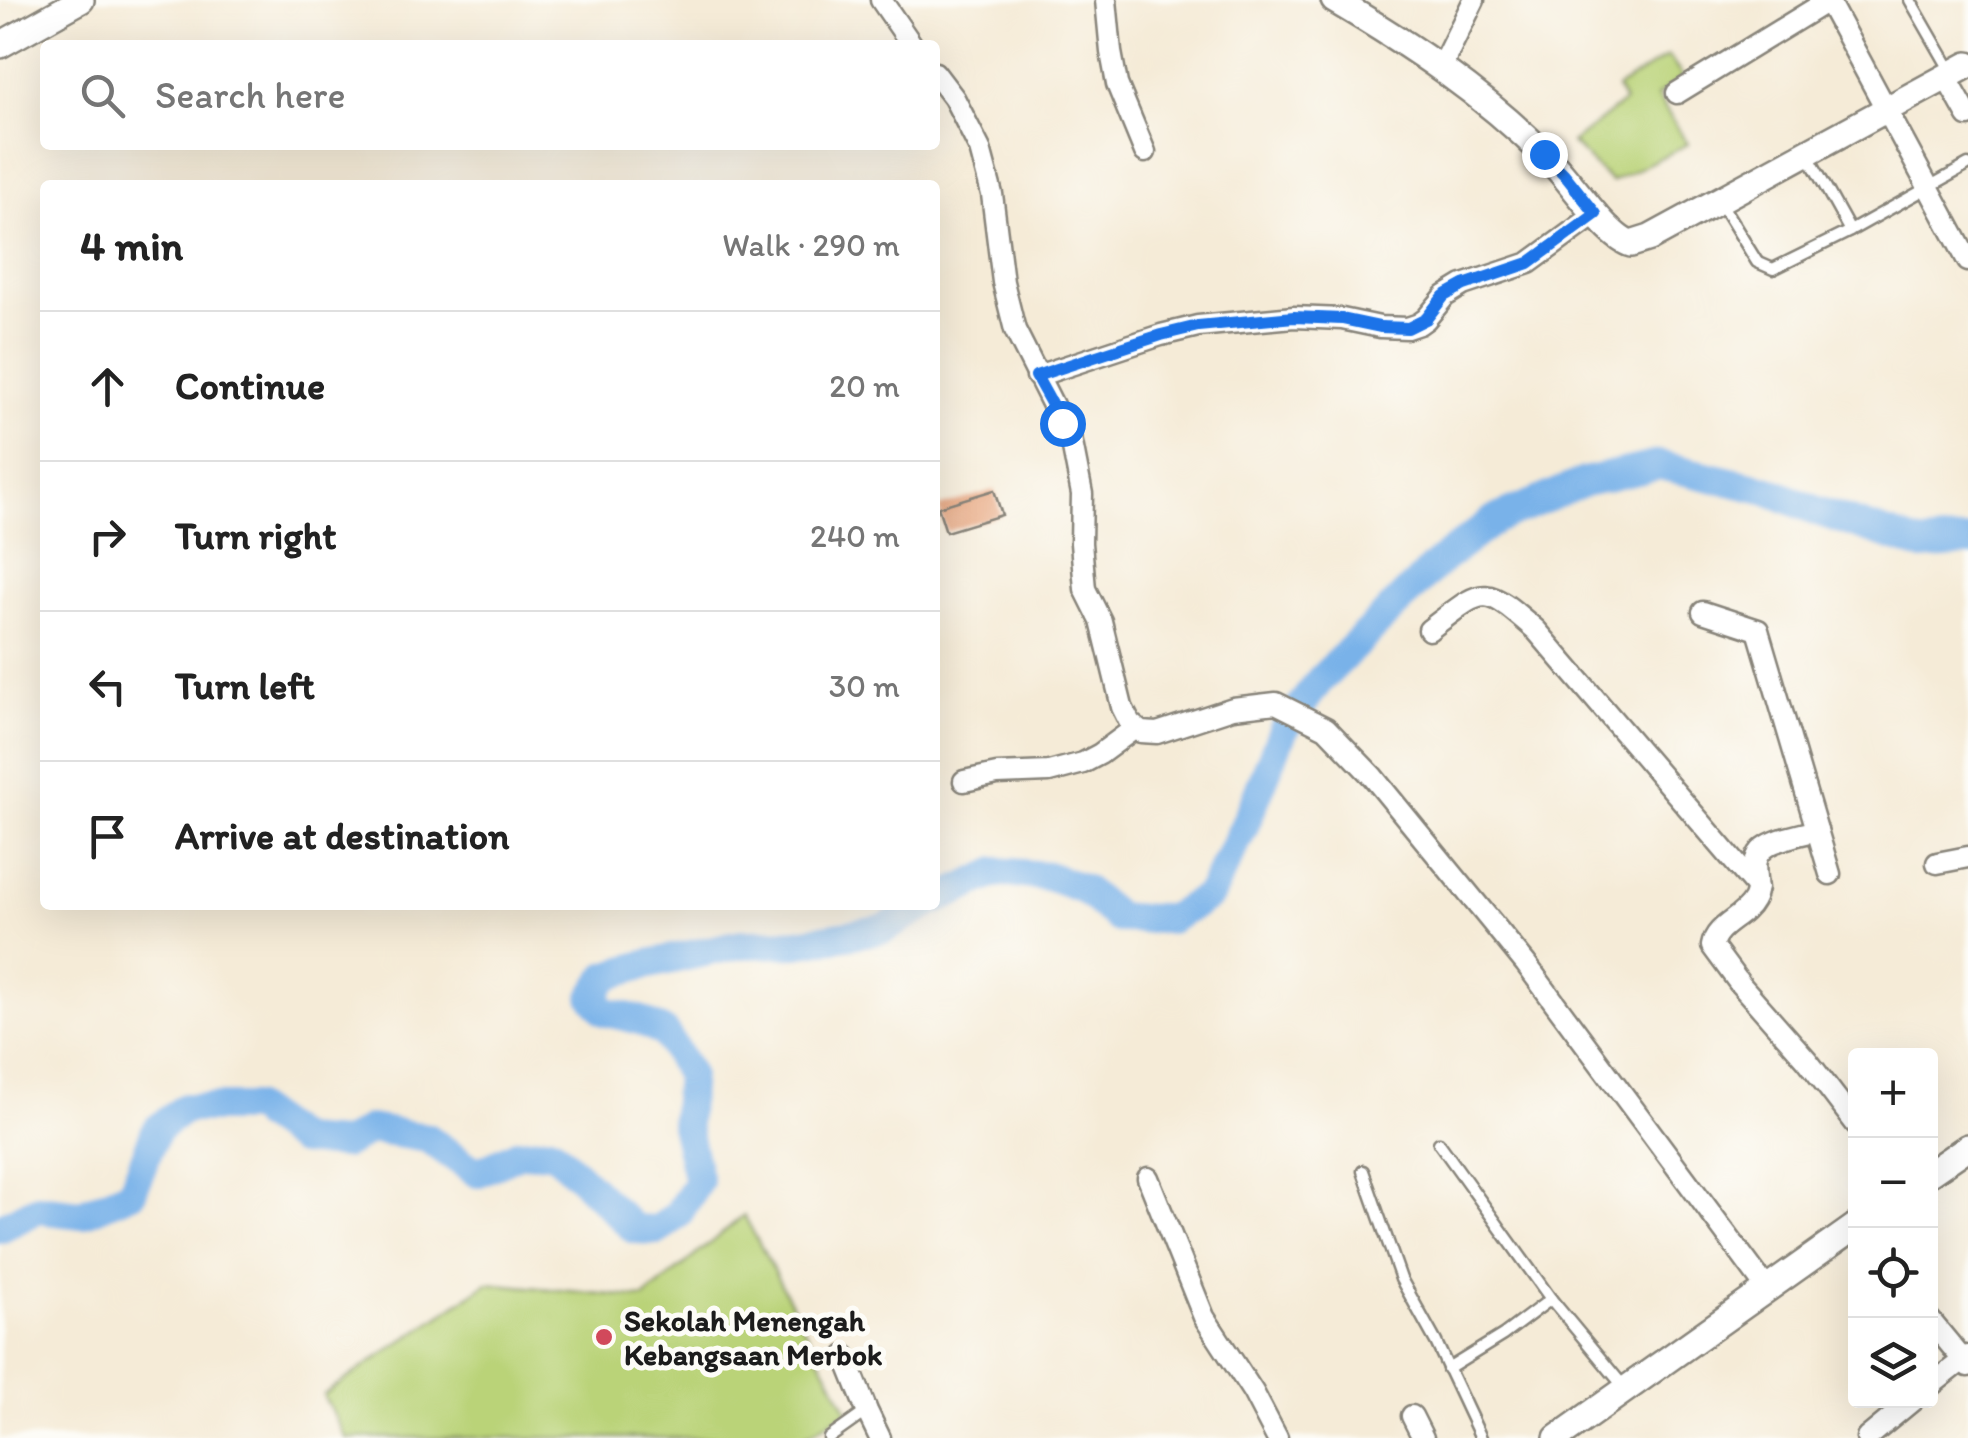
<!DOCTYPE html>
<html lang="en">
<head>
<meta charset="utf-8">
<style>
	:root { --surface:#fff; --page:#f6f6f6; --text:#222; --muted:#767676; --line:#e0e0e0 }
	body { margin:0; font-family:Itim,sans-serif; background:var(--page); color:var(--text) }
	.controls { position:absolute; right:30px; bottom:30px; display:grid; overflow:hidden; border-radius:10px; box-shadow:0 10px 40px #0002 }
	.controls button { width:90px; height:90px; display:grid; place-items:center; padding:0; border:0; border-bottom:2px solid var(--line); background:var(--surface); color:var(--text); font:50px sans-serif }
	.stop { position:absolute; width:30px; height:30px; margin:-22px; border:8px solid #1a73e8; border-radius:50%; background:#fff }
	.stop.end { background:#1a73e8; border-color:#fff; box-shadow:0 2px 10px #0008 }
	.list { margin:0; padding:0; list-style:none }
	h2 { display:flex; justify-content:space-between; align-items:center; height:130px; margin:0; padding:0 40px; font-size:42px }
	h2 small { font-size:32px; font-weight:400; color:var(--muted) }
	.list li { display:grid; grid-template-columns:65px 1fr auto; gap:30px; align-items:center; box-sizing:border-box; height:150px; padding:0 40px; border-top:2px solid var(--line) }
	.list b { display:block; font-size:38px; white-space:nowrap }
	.list em { font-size:32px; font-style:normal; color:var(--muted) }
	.icon { flex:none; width:55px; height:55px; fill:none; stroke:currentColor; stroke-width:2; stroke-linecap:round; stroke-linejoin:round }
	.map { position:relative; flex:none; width:1968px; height:1438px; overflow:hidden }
	.search { position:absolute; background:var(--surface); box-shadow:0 10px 40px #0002; left:40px; top:40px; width:900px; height:110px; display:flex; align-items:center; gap:25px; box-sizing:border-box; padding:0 35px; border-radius:10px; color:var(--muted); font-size:38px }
	.panel { position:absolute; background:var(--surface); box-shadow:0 10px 40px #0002; left:40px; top:180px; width:900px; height:730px; border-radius:10px }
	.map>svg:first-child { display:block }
	.green { fill:#bad378; stroke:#6b784a; stroke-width:2.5 }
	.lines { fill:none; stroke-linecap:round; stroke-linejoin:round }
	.river { stroke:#79b2e9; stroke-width:30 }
	.building { fill:#e3976b }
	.service-casing { stroke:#88847a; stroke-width:15 }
	.minor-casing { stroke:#88847a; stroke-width:25 }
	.tertiary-casing { stroke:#88847a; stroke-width:30 }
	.service { stroke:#fff; stroke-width:10 }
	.minor { stroke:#fff; stroke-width:20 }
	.tertiary { stroke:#fff; stroke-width:25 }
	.route { stroke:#1a73e8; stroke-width:12 }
	.poi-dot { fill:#d1495b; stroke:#fdfcf7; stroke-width:4 }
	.labels { text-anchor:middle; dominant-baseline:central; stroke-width:10; stroke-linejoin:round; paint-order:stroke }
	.poi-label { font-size:30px; font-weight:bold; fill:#1c1c1c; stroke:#fdfcf7; text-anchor:start }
</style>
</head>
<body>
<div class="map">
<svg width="1968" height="1438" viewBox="0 0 1968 1438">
	<rect width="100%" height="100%" fill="#fdfcf7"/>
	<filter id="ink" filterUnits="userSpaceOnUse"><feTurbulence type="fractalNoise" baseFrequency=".01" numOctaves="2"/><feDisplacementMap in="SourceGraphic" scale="20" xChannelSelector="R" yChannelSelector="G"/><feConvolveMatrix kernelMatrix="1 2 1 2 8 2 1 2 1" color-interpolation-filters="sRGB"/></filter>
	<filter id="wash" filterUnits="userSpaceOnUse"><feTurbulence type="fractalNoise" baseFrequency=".0048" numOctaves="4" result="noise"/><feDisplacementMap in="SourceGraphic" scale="40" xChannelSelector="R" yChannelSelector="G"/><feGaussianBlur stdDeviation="2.25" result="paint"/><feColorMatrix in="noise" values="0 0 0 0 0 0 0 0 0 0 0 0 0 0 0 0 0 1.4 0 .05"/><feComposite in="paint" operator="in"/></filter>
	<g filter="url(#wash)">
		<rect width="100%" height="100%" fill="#f5ebd7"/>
		<g class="green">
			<polygon points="1668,56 1683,77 1657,96 1688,144 1611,182 1572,143 1624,102 1617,88"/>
			<polygon points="744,1215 848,1411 803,1438 346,1438 323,1395 488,1283 644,1298"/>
		</g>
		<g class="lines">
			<g class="river">
				<polyline points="935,901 997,872 1047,876 1083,889 1118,918 1170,919 1209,896 1243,829 1283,731 1320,680 1438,563 1494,520 1584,482 1659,465 1767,490 1817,511 1922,546 1968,542"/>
				<polyline points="0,1228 38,1209 81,1214 132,1192 156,1130 185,1108 253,1108 300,1141 345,1144 370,1129 427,1138 477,1173 519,1153 552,1150 634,1229 658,1230 678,1214 698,1181 685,1125 689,1074 665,1033 640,1020 606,1012 593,997 607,976 640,966 741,944 797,943 884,929 927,905"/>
			</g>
		</g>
		<g id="blocks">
			<polygon class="building" points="994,490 1002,515 946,532 938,507"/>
		</g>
	</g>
	<g filter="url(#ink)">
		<use href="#blocks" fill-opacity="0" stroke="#88847a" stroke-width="2.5"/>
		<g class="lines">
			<g class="service-casing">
				<g id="service">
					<polyline points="1910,0 1952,73"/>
					<polyline points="1806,152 1850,231"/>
					<polyline points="1720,202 1757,262 1773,269 1850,231 1968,165"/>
					<polyline points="1439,1143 1551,1299"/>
					<polyline points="1363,1171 1401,1279 1436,1342 1481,1438"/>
					<polyline points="1448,1369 1503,1335 1551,1299 1624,1387"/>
					<polyline points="829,1438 867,1411"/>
				</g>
			</g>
			<g class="minor-casing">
				<g id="minor">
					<polyline points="881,0 912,45"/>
					<polyline points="1106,0 1111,52 1117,84 1145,152"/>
					<polyline points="1828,1 1968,261"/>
					<polyline points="1441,67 1474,0"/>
					<polyline points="935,73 954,98 980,149 992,194 1003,282 1015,330 1072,443 1082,494 1081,543 1085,589 1101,621 1122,707 1130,723 1141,732 1157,733 1233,708 1276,703 1326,728 1373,777 1526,964 1767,1289"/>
					<polyline points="1946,77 1968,116"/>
					<polyline points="1677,93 1829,0"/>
					<polyline points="1037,376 1161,335 1198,326 1294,317 1342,319 1380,327 1407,328 1419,324 1426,319 1445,296 1463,285 1529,263 1596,214"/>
					<polyline points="1703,612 1758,630 1830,874"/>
					<path d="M 1429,630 C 1485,587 1482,583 1536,630 L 1757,888"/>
					<polyline points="964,781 997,774 1049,772 1083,763 1100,754 1135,728"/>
					<path d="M 1817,830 C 1801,835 1777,838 1764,848 C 1746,862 1763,883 1753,900 C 1743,919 1716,924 1712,946 L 1740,984 L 1807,1060 L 1856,1124"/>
					<polyline points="1937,863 1968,857"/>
					<polyline points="1148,1178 1204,1317 1253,1392 1277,1438"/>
					<polyline points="1930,1320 1968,1366"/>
					<polyline points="845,1356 867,1411 880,1438"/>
					<polyline points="1930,1386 1968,1356"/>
					<polyline points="1412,1416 1423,1438"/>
					<polyline points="1867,1438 1913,1400"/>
				</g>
			</g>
			<g class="tertiary-casing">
				<g id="tertiary">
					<path d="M 1334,0 C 1412,46 1481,92 1546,156 C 1568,176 1607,238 1631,244 L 1650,238 L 1968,65"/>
					<polyline points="0,45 81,0"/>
					<polyline points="1930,1173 1968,1147"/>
					<polyline points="1557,1438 1856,1226"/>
				</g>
			</g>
			<use href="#service" class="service"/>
			<use href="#minor" class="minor"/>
			<use href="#tertiary" class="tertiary"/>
		</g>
	</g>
	<g class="lines" filter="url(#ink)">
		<polyline class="route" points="1062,423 1036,376 1161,335 1198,326 1294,317 1342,319 1380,327 1408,328 1426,319 1444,296 1464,285 1529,263 1596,214 1564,174 1544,154"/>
	</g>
	<circle class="poi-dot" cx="604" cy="1337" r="10"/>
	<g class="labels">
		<g class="poi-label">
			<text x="624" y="1320">Sekolah Menengah<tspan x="624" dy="34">Kebangsaan Merbok</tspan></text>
		</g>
	</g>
</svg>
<div class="controls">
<button>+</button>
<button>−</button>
<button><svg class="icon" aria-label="locate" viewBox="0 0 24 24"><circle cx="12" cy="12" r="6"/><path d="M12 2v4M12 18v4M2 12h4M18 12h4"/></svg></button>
<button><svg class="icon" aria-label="layers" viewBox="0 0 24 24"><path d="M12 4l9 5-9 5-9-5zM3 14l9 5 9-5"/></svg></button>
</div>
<div class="stop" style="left:1062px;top:423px"></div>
<div class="stop end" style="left:1544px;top:154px"></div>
<div class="search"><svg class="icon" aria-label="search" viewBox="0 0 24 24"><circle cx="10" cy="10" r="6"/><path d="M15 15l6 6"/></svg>Search here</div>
<section class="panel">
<h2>4 min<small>Walk · 290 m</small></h2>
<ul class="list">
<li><svg class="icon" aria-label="ahead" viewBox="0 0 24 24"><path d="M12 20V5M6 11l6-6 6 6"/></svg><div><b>Continue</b></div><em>20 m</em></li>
<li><svg class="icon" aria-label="right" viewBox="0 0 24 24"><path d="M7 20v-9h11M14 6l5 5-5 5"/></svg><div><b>Turn right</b></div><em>240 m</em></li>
<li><svg class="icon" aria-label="left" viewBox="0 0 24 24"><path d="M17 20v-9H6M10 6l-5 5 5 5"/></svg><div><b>Turn left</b></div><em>30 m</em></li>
<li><svg class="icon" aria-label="arrive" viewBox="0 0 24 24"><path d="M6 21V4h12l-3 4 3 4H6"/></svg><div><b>Arrive at destination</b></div></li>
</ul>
</section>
</div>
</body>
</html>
